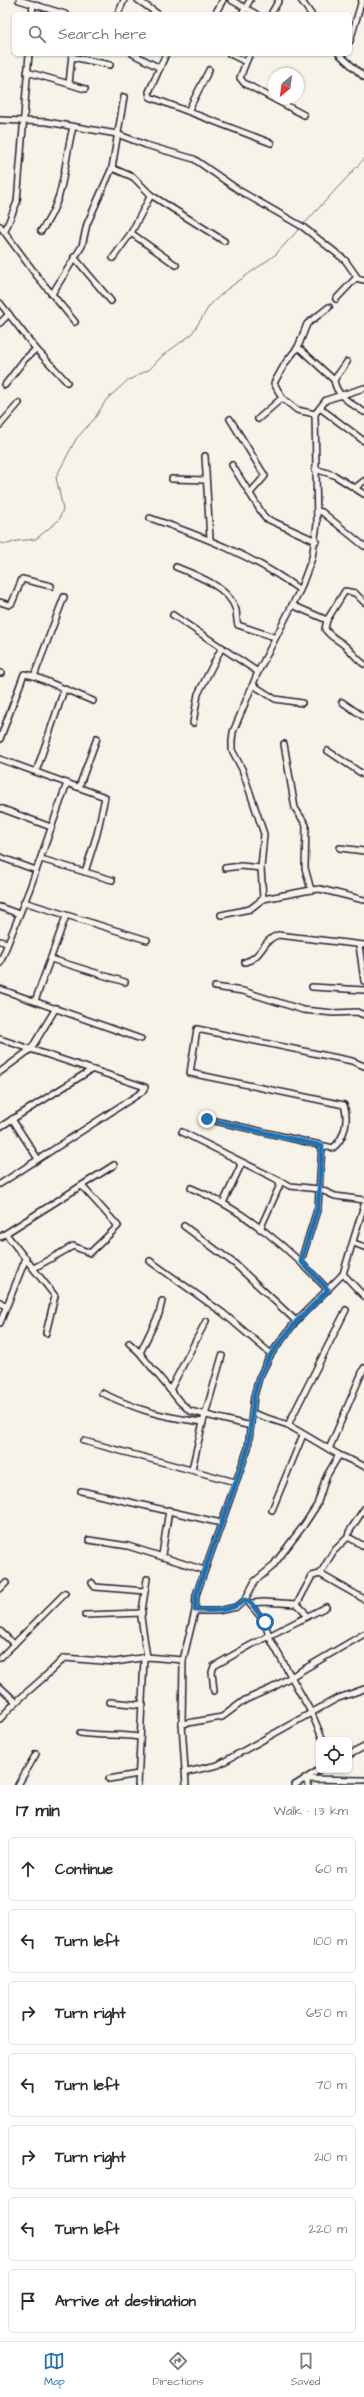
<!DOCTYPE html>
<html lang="en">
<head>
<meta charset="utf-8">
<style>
	:root { --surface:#fff; --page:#f7f7f7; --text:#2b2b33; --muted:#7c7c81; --line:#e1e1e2; --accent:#1f6fb2 }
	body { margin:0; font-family:"Architects Daughter",sans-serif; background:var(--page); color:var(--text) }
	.controls { position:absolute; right:12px; bottom:12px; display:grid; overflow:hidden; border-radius:6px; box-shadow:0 1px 3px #0004 }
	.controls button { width:36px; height:36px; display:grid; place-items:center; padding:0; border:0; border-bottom:1px solid var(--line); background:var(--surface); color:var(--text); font:20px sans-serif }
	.compass { position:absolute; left:268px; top:68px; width:36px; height:36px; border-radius:50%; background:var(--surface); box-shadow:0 1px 3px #0004; rotate:209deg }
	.stop { position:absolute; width:12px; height:12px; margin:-9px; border:3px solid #1f6fb2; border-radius:50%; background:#fff }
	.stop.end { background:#1f6fb2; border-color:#fff; box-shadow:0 1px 4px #0008 }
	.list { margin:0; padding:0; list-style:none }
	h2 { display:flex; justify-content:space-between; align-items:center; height:52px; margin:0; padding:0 16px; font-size:17px }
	h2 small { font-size:13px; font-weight:400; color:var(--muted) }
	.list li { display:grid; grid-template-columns:26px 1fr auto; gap:12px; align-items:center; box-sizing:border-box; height:64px; margin:0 8px 8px; padding:0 8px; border:1px solid var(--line); border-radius:6px }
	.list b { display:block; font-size:15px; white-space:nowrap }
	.list em { font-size:13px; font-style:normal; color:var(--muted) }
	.icon { flex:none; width:22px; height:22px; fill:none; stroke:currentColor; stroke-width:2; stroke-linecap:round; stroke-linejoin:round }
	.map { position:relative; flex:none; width:364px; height:1785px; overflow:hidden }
	.search { position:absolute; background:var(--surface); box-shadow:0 1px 3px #0004; left:12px; right:12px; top:12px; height:44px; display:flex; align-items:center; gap:10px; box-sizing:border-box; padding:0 14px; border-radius:6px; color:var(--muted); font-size:15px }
	.sheet { height:556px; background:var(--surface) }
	nav { display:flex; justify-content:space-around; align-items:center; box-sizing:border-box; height:56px; border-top:1px solid var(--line); background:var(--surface); font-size:11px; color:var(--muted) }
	nav a { display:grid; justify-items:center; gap:2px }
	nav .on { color:var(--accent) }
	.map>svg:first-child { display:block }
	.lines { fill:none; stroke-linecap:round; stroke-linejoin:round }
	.stream { stroke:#76747f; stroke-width:1 }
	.minor-casing { stroke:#22223b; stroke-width:8 }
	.minor { stroke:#f7f3e8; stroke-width:5 }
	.route { stroke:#1f6fb2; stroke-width:5 }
</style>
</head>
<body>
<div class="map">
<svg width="364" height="1785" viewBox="0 0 364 1785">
	<rect width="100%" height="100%" fill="#f7f3e8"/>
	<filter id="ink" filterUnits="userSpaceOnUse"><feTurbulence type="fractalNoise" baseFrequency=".025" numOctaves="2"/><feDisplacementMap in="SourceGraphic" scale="8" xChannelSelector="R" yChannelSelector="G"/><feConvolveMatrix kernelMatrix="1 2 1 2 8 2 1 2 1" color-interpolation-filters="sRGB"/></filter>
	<g filter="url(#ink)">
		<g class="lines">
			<g class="stream">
				<polyline points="305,223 364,159"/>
				<polyline points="0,543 8,544 17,541 36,539 59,520 63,509 56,477 76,439 95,418 106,400 127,381 150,369 163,355 191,335 210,305 226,290 275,255 299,229"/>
			</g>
			<g class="minor-casing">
				<g id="minor">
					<polyline points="19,0 65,14"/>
					<polyline points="138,0 158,14"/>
					<polyline points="231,0 256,14"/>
					<polyline points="301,0 311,14"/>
					<polyline points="32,14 33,4"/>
					<polyline points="118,14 124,0"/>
					<polyline points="215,14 223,0"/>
					<polyline points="242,14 250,0"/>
					<polyline points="271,14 279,0"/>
					<polyline points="350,41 362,0"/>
					<polyline points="133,54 160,68"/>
					<polyline points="166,54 149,92 150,97 271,143"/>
					<polyline points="230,54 246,62 240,78 244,83 304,115"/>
					<polyline points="339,54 364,77"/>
					<polyline points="72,57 110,65"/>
					<polyline points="246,62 250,54"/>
					<polyline points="27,72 69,84 72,54"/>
					<polyline points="69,84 85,89"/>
					<polyline points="188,111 209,70"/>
					<polyline points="0,120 47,122 117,134 146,145 194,159 240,191 303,227 345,260 357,277"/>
					<polyline points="112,168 133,177 151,195 224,241"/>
					<polyline points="0,226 37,276 75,322"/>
					<polyline points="5,231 17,202 29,54"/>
					<path d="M 41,231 C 66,198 63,165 73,127"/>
					<polyline points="131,233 176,265"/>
					<polyline points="74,257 111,301"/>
					<polyline points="113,258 131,233 151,195"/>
					<polyline points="52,294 82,246 87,224 112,168 124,97"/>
					<polyline points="336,299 356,278 364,280"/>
					<polyline points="0,303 36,349 67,382"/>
					<polyline points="329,307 307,324 298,347 334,380"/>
					<polyline points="0,323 9,314"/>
					<path d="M 347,362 L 334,380 C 336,396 352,404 364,412"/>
					<polyline points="5,385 24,360 36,349"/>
					<polyline points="282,398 274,383 286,362 298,347"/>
					<polyline points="320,408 364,441"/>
					<polyline points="230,419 265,476 250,493"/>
					<polyline points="258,419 282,398 297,410 315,414"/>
					<polyline points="0,425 19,403"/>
					<polyline points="205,456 210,539"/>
					<polyline points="232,465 265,518 316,541"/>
					<polyline points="315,469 334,475 364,494"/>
					<polyline points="172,479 206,480"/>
					<polyline points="355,488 364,481"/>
					<polyline points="317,511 322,512 364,546"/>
					<path d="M 150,518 C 204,537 254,556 300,590"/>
					<path d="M 176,567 C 196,575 229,587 236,610 C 237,615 236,620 238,625 L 274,637"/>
					<polyline points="0,602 9,605 12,603 22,579 51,586"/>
					<polyline points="292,605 327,620 345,591 355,593 364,602"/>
					<polyline points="173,615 258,672"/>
					<path d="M 327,620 L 325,629 C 331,638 336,638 344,645 C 352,651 356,659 364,664"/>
					<polyline points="0,673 1,673"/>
					<polyline points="34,676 64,597"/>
					<polyline points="253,685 275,699 302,703"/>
					<polyline points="342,702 364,717"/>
					<polyline points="193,723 198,694 222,647"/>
					<polyline points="0,739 24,674 34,676 93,701"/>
					<polyline points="284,744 295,808 306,825 305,868 311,890"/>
					<polyline points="328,751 364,775"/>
					<polyline points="0,759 105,797 97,834 85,872"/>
					<polyline points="36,772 64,690"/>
					<polyline points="79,787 97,738"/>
					<polyline points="0,808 51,827"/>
					<polyline points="340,848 364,851"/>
					<polyline points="0,857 36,870"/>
					<polyline points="41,859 112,880"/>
					<polyline points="225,868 241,866 261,868"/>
					<polyline points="263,899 261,868 264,834 242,769 232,750 232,741 233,732 258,672 300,590 312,558 317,524 315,414 326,400 364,388"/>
					<polyline points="24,902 147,940"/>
					<polyline points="0,907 19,914"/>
					<polyline points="221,915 250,909 263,899 311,890 320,889 364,900"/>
					<polyline points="0,941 7,943"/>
					<polyline points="359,945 364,981"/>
					<polyline points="51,959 125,982"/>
					<path d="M 245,962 C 262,958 262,940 278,935 L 364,945"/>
					<polyline points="0,963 30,888 67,783"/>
					<polyline points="215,987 243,991 303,1010 334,1013 357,1012 364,1015"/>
					<polyline points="312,987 364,990"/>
					<polyline points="0,989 141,1039"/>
					<polyline points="35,1001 66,916"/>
					<polyline points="0,1039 145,1087 142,1092 0,1184"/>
					<polyline points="0,1072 31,1049 56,1008"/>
					<polyline points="12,1119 38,1159"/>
					<path d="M 207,1119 L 333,1148 C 345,1138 349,1119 344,1105 L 190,1073 L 197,1029 L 352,1061 L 364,1066"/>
					<polyline points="0,1127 91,1070"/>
					<polyline points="182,1132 290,1186 319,1189 335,1196 364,1200"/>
					<path d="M 191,1188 C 244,1209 290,1249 328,1290"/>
					<polyline points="223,1203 241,1165 238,1161"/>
					<polyline points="184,1226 235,1264 296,1321"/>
					<polyline points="260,1229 279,1187 280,1182 277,1180"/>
					<polyline points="6,1234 55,1296 46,1333"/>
					<polyline points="0,1237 114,1165"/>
					<polyline points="354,1243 364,1247"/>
					<polyline points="301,1261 318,1207 322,1146"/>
					<polyline points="34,1268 73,1246 90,1253 118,1226 82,1186"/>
					<polyline points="162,1270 150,1261 223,1313 271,1354"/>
					<polyline points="343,1274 364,1296"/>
					<polyline points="162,1301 159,1314 140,1353 143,1357 180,1402 190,1411 251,1426"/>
					<polyline points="0,1302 6,1307"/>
					<polyline points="0,1323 26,1258"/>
					<polyline points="129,1343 140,1353"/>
					<polyline points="170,1390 206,1321"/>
					<path d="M 102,1393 C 140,1411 162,1417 203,1422 L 222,1356"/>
					<polyline points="252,1413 288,1425 339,1455 364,1466"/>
					<polyline points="288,1425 346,1310"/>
					<polyline points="84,1441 235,1482"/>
					<polyline points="329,1449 364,1368"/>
					<polyline points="192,1469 203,1422"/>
					<polyline points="81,1491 221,1523"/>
					<polyline points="272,1510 303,1435"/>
					<polyline points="348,1537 364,1546"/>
					<polyline points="89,1540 128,1546 204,1570"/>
					<polyline points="162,1555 169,1510"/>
					<polyline points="320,1574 364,1599"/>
					<polyline points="147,1579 141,1617 147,1657"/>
					<polyline points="92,1583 95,1587 145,1591"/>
					<polyline points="0,1589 6,1583"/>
					<polyline points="249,1603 265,1622 269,1637 312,1714 323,1740"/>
					<polyline points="251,1603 264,1602 297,1604 312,1576 320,1574 333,1552 348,1537 349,1532 364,1509"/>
					<polyline points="297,1604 304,1611 306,1617"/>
					<polyline points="195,1611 217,1611 237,1607 245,1600 255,1581 272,1567 304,1525 317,1505 326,1477 339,1455"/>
					<polyline points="85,1615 142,1613"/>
					<polyline points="0,1631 14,1644"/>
					<polyline points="0,1658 65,1593"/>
					<polyline points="0,1687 15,1701"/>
					<polyline points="214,1691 212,1672 214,1666 251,1645 326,1607"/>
					<polyline points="110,1702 143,1705"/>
					<path d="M 0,1719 C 19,1696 44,1680 64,1658 L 115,1662 L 147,1657 L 183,1660"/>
					<polyline points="182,1724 222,1717 245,1700 272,1688 364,1634"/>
					<path d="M 80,1733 C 100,1736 119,1734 139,1737"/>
					<polyline points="349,1755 364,1747"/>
					<polyline points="187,1772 218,1765 336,1699 364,1689"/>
					<polyline points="109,1779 138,1774"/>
					<polyline points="18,1785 36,1754"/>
					<polyline points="138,1785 144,1659"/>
					<polyline points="186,1785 182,1724 183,1660 195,1611 196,1595 248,1448 254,1396 259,1378 271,1354 296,1321 343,1274 364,1205"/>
					<polyline points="295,1785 319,1770"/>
					<polyline points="308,1785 306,1779 364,1780"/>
				</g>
			</g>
			<use href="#minor" class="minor"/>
		</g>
	</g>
	<g class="lines" filter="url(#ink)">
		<path class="route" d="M 207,1119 L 322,1146 L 318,1207 L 301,1261 L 328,1290 L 296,1322 L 271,1354 L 259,1378 L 254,1396 L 248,1448 L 196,1595 L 195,1610 C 214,1611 230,1612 245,1600 L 251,1603 L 265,1622"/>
	</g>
</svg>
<div class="controls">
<button><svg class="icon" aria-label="locate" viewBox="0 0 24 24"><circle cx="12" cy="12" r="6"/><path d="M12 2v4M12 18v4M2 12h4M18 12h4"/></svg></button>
</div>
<svg class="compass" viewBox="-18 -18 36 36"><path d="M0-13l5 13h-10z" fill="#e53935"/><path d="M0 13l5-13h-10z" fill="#7c7c81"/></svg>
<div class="stop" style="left:265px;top:1622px"></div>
<div class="stop end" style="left:207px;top:1119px"></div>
<div class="search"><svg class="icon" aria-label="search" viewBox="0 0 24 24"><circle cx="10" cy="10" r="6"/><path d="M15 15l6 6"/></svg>Search here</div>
</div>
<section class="sheet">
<h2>17 min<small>Walk · 1.3 km</small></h2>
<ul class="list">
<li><svg class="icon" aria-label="ahead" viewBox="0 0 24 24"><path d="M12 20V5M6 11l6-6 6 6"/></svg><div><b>Continue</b></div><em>60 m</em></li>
<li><svg class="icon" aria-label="left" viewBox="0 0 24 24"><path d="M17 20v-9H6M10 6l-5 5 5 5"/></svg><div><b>Turn left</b></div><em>100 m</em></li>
<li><svg class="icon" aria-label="right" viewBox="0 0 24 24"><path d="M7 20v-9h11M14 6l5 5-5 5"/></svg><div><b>Turn right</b></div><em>650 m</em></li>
<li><svg class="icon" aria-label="left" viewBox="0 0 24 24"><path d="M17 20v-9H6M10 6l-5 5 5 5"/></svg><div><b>Turn left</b></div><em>70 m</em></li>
<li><svg class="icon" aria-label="right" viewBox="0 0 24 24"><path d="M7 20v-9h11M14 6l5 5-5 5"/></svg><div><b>Turn right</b></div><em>210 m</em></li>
<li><svg class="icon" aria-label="left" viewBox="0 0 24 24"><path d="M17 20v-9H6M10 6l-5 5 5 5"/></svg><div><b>Turn left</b></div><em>220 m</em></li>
<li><svg class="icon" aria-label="arrive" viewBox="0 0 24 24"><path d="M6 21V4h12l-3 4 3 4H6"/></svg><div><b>Arrive at destination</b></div></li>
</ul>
</section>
<nav>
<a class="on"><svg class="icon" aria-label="map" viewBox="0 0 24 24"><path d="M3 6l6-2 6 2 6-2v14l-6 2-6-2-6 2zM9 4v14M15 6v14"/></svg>Map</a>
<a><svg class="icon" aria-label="directions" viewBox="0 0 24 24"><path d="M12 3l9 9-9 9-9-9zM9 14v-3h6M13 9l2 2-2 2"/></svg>Directions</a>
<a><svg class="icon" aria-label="saved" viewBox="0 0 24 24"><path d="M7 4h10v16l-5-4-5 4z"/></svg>Saved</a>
</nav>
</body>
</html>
